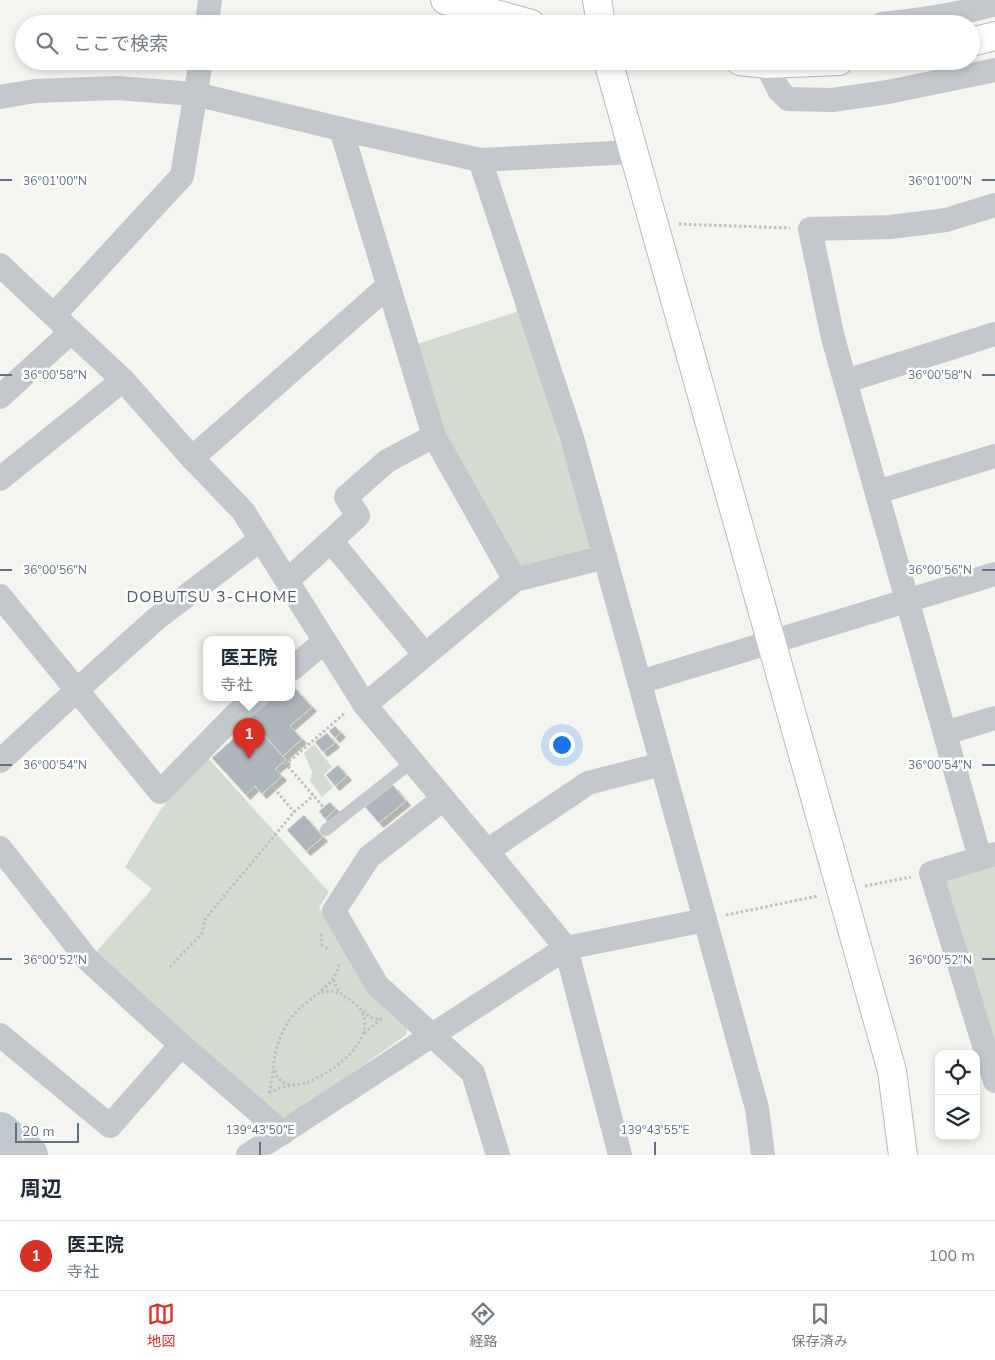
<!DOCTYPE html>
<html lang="ja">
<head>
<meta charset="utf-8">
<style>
	:root { --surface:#fff; --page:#f6f6f7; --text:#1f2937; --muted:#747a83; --line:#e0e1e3; --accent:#d93025 }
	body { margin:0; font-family:"Nunito Sans","Noto Sans JP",sans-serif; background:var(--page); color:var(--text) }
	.controls { position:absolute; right:15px; bottom:15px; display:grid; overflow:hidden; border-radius:10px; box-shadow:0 2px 8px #0003 }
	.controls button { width:45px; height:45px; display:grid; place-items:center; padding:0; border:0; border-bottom:1px solid var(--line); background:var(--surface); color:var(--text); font:25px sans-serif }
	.scale { position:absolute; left:15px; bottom:12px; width:64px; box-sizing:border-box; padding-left:5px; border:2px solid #617184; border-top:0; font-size:14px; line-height:18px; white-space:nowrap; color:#617184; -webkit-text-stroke:4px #fff; paint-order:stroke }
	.you { position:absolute; left:561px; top:744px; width:18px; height:18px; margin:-12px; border:4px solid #fff; border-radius:50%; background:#1a73e8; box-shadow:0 0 0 8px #1a73e833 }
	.badge { display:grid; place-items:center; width:32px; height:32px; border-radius:50%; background:var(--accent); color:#fff; font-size:16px; font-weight:700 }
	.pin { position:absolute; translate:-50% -41px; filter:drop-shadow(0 1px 2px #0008) }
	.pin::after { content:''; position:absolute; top:26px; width:18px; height:15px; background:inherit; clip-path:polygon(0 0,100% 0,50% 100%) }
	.popup { position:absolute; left:203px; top:636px; width:92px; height:65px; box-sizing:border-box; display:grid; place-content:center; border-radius:10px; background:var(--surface); filter:drop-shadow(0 1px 4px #0005); font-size:16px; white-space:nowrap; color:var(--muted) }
	.popup b { font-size:19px; color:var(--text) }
	.popup::after { content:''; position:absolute; left:50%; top:100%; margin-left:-10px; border:10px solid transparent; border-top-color:var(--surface) }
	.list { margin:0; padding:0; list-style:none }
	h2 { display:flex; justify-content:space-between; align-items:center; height:65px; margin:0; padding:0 20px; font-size:21px }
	h2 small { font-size:16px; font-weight:400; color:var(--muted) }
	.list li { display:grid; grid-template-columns:32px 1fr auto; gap:15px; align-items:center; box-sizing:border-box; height:70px; padding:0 20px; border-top:1px solid var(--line) }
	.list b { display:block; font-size:19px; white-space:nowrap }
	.list p { margin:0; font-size:16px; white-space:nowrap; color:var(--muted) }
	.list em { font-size:16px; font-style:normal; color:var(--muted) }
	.icon { flex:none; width:28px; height:28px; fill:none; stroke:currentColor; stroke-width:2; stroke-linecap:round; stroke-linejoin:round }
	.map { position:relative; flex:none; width:995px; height:1155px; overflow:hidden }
	.search { position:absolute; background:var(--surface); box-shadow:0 2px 8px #0003; left:15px; right:15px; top:15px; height:55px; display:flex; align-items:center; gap:12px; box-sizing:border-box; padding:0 18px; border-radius:28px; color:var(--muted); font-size:19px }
	.sheet { height:135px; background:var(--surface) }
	nav { display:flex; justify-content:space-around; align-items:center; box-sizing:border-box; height:70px; border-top:1px solid var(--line); background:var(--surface); font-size:14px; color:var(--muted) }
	nav a { display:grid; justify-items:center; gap:2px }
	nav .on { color:var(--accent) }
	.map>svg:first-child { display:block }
	.green { fill:#d4dcd1 }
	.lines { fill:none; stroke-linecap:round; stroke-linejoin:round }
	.river { stroke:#bfc9cf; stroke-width:38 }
	.building { fill:#aeb5bb; stroke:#d6d6d3; filter:url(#shadow) }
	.secondary-casing { stroke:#b6bac0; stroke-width:30 }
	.primary-casing { stroke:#b7babe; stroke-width:30 }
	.path { stroke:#bdbfc2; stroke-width:3; stroke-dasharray:2.5 2.5; stroke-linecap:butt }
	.lane { stroke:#c4c7cb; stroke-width:12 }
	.street { stroke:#c4c7cb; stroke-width:24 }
	.secondary { stroke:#fff; stroke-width:28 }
	.primary { stroke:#fff; stroke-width:28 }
	.ticks { fill:none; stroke:#617184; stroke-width:2 }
	.labels { text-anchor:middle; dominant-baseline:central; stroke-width:5; stroke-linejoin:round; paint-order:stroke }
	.neighbourhood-label { font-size:16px; letter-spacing:1px; fill:#505b68; stroke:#fff }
	.ticks-label { font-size:12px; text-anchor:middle; fill:#617184; stroke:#fff; stroke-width:5; stroke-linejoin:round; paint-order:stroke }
</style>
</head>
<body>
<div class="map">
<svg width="995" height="1155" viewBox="0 0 995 1155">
	<defs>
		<filter id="shadow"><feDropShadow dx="4.5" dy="4.5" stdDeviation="0" flood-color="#0004"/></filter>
	</defs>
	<rect width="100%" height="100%" fill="#f4f5f0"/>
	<g class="green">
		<polygon points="519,311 592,543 587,551 527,568 519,565 443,427 417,344"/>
		<polygon points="314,744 332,767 324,775 333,787 322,797 310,781 312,772 304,753"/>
		<polygon points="207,757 329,892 319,907 367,990 408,1026 406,1035 290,1117 279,1116 95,953 152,889 125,867 161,809"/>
		<polygon points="995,862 995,1056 943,885 947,877"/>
	</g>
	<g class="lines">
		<polyline class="river" points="0,1131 29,1155"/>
	</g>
	<g class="building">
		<polygon points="292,685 312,707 290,726 302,739 283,756 248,717 271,698 292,698"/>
		<polygon points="252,722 286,760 275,769 282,776 262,794 255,786 246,795 212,758"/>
		<polygon points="335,726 341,733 335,738 329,731"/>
		<polygon points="327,733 335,743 323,752 315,742"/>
		<polygon points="338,765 347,776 335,786 326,775"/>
		<polygon points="393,785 406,801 379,823 365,807"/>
		<polygon points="330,802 336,809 325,819 319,811"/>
		<polygon points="304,815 323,837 306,851 287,830"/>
	</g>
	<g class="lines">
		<g class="secondary-casing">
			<g id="secondary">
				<polyline points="597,0 601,24"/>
				<polyline points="608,61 892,1071 903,1155"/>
			</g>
		</g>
		<g class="primary-casing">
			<g id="primary">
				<polyline points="445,0 531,24"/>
				<polyline points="971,42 995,36"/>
				<polyline points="740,61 766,64 839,61"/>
			</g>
		</g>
		<g class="path">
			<polyline points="679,224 790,228"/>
			<polyline points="274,788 294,812"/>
			<polyline points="326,810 286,764 345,713"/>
			<polyline points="865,886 911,877"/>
			<polyline points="726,915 818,896"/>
			<polyline points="321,934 322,945 330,950"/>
			<polyline points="170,967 202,933 205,919 294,812 314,795"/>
			<polyline points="321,992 331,991 341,994"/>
			<path d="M 363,1011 C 368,1017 374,1019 382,1019"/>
			<polyline points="364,1033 381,1019"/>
			<path d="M 275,1070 C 277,1080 281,1081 290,1085"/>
			<path d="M 269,1093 C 274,1078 272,1062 277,1047 C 281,1033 288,1020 298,1010 C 313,995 335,986 339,964"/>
			<path d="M 269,1093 C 274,1091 278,1088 283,1087 C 291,1085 299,1085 306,1083 C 330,1073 374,1045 363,1014 C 359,1003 345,999 338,990 C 336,987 335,983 334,980"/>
		</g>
		<polyline class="lane" points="326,830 412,762"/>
		<g class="street">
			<polyline points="207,24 210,0"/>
			<path d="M 882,24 C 920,20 958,15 995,4"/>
			<polyline points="767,61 766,64 779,90 788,99 832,100 888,92 995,70"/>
			<polyline points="0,97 35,91 117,88 195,94 341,129 480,160 633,152"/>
			<polyline points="341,129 434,436 515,580"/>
			<polyline points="480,160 572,438 757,1108 763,1155"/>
			<polyline points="0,265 123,380 192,458 243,511 365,705 487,851 566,948 620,1155"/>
			<polyline points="54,315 182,176 201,61"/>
			<polyline points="846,381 995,334"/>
			<polyline points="0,397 71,332"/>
			<polyline points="192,458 388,286"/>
			<polyline points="0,479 123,380"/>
			<polyline points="877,492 995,456"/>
			<polyline points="331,541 425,655"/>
			<polyline points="287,581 358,516 346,497 387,461 434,436"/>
			<polyline points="0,596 160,792 236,714 256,698"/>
			<polyline points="292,669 324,642"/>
			<polyline points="640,682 995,574"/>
			<polyline points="365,705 515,580 605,557"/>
			<polyline points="945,733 995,718"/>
			<polyline points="0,761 77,690 156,619 261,539"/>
			<polyline points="443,799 369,857 334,911 377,985 473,1073 498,1155"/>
			<polyline points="0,848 87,959 181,1045 283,1133"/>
			<polyline points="487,851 588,783 662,764"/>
			<polyline points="995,854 931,873 995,1081"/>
			<polyline points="980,858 833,338 810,229 891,227 946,220 995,205"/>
			<polyline points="0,1035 110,1126 181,1045"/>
			<polyline points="248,1155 566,948 705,920"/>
		</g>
		<use href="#secondary" class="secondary"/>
		<use href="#primary" class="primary"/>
	</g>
	<path class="ticks" d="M 0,180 L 12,180M 982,180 L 995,180M 0,375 L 12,375M 982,375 L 995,375M 0,570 L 12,570M 982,570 L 995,570M 0,765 L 12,765M 982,765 L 995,765M 0,959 L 12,959M 982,959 L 995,959M 260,1142 L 260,1155M 655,1142 L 655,1155"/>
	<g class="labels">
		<g class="neighbourhood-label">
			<text x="212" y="597">DOBUTSU 3-CHOME</text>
		</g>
	</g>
	<g class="ticks-label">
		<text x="55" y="185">36°01'00"N</text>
		<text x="940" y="185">36°01'00"N</text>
		<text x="55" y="379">36°00'58"N</text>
		<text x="940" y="379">36°00'58"N</text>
		<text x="55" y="574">36°00'56"N</text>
		<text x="940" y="574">36°00'56"N</text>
		<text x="55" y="769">36°00'54"N</text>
		<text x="940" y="769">36°00'54"N</text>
		<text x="55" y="964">36°00'52"N</text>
		<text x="940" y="964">36°00'52"N</text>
		<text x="260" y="1134">139°43'50"E</text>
		<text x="655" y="1134">139°43'55"E</text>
	</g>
</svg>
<div class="controls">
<button><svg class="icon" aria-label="locate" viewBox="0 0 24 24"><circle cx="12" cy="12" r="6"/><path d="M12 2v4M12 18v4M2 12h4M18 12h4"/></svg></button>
<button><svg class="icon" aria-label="layers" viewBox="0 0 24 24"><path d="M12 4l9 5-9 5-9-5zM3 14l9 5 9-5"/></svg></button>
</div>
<div class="scale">20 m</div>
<div class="you"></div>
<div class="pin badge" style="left:249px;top:759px">1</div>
<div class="popup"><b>医王院</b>寺社</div>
<div class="search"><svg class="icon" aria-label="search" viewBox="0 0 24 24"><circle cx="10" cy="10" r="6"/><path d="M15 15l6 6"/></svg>ここで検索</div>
</div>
<section class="sheet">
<h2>周辺<small></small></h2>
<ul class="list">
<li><span class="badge">1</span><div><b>医王院</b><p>寺社</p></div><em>100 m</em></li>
</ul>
</section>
<nav>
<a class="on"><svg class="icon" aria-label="map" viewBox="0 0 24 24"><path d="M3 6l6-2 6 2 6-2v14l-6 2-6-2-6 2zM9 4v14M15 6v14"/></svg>地図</a>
<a><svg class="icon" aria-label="directions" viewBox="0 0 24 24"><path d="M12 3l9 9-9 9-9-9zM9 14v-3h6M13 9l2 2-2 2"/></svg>経路</a>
<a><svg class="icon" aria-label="saved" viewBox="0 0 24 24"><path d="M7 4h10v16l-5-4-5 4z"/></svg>保存済み</a>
</nav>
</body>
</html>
